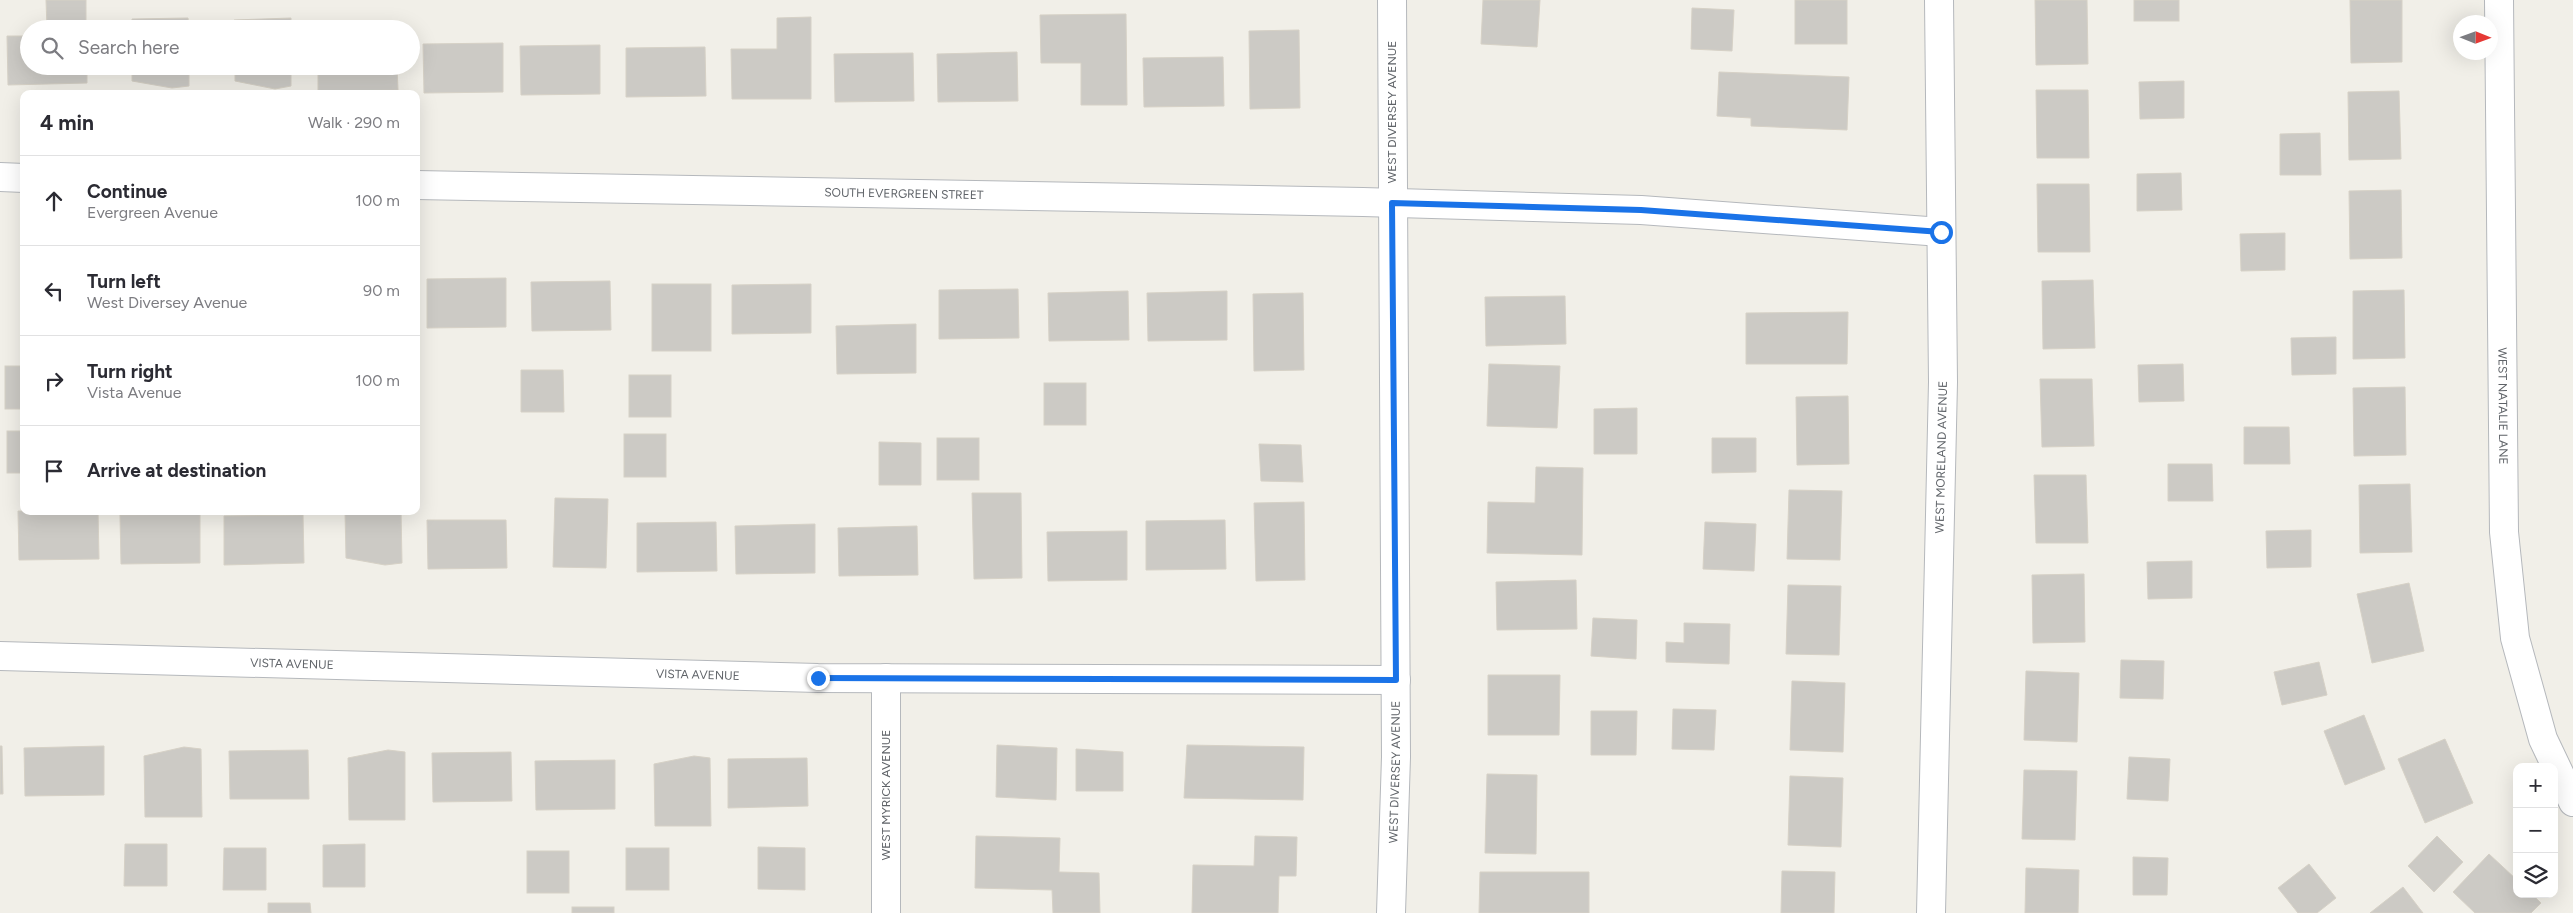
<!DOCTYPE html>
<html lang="en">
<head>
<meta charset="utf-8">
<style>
	:root { --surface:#fff; --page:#f2f2f3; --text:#2b2b33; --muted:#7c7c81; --line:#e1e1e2 }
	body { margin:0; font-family:Figtree,sans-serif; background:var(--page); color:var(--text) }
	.controls { position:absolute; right:15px; bottom:15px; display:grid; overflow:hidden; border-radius:10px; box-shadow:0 5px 20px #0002 }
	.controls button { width:45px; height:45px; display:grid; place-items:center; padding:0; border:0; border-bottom:1px solid var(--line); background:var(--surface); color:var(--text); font:25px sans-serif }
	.compass { position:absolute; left:2453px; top:15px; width:45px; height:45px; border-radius:50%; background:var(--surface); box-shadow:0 5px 20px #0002; rotate:91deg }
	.stop { position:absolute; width:15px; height:15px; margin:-11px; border:4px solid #1a73e8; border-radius:50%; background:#fff }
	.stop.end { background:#1a73e8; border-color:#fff; box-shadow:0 1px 5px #0008 }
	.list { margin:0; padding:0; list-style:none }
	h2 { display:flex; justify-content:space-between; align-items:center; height:65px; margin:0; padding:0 20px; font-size:21px }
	h2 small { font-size:16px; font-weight:400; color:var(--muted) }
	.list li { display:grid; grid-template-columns:32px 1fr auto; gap:15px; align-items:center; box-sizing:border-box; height:90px; padding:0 20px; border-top:1px solid var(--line) }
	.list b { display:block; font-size:19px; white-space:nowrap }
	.list p { margin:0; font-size:16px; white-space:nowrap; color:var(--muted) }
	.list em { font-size:16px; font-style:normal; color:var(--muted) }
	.icon { flex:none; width:28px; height:28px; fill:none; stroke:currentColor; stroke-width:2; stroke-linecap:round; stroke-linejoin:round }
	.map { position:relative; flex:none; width:2573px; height:913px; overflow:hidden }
	.search { position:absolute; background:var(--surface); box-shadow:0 5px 20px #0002; left:20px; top:20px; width:400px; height:55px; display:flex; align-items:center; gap:12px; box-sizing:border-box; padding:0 18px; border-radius:28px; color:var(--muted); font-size:19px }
	.panel { position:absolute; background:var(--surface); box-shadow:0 5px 20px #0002; left:20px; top:90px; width:400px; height:425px; border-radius:10px }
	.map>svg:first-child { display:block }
	.building { fill:#cccac5; stroke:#d6d1c6 }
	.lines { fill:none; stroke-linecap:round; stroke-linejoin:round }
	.minor-casing { stroke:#b5b8bc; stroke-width:30 }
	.minor { stroke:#fff; stroke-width:28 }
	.route { stroke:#1a73e8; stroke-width:6 }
	.labels { text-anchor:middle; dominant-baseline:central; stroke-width:4; stroke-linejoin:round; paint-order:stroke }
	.street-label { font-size:12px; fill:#5f6368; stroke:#fff }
</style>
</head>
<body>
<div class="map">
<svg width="2573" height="913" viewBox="0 0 2573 913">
	<rect width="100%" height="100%" fill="#f1efe8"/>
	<g class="building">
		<polygon points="46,0 86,0 86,29 47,29"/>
		<polygon points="1483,0 1540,0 1537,47 1481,44"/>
		<rect x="1795" y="0" width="52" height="44"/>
		<polygon points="2035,0 2087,0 2088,64 2036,65"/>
		<rect x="2134" y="0" width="45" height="21"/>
		<polygon points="2350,0 2402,0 2402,62 2351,63"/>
		<polygon points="1692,8 1734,10 1732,51 1691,49"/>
		<polygon points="1126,14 1127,105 1081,105 1081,63 1041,63 1040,15"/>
		<polygon points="811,17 811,99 732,99 731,49 777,49 777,18"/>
		<polygon points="188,18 189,29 132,29 132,19"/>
		<polygon points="291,18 291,29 234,29 234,20"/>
		<polygon points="1299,30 1300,108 1250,109 1249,31"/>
		<polygon points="7,36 29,36 29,66 87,66 87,83 8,85"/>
		<polygon points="503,43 503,92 424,93 423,44"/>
		<polygon points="600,45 600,94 521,95 520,46"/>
		<polygon points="705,47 706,96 626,97 626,48"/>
		<polygon points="1017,52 1018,101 938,102 937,54"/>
		<polygon points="913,53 914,101 835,102 834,54"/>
		<polygon points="1223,57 1224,106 1144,107 1143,58"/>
		<polygon points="132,66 189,66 189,86 172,88 132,81"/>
		<polygon points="235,66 291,66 291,86 275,89 235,81"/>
		<polygon points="318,66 397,66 398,90 318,91"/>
		<polygon points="1719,72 1849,77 1847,130 1751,126 1751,118 1717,116"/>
		<polygon points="2184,81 2184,118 2140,119 2139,82"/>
		<polygon points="2036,90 2088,90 2089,158 2037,158"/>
		<polygon points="2399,91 2401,159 2349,160 2348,92"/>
		<polygon points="2320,133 2321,175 2280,175 2280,134"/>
		<polygon points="2181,173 2182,210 2137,211 2137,174"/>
		<polygon points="2037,184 2089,184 2090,252 2038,252"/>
		<polygon points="2401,190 2402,258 2350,259 2349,191"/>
		<polygon points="2285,233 2285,270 2241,271 2240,234"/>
		<polygon points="506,278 506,327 427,328 427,279"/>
		<polygon points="2093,280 2095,348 2043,349 2042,281"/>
		<polygon points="610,281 611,330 532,331 531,282"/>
		<rect x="652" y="284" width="59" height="67"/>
		<polygon points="811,284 811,333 732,334 732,285"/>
		<polygon points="1018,289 1019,338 939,339 939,290"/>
		<polygon points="2404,290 2405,358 2353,359 2353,291"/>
		<polygon points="1128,291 1129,340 1049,341 1048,293"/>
		<polygon points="1227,291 1227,340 1148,341 1147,293"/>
		<polygon points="1303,293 1304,370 1254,371 1253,294"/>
		<polygon points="1565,296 1566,344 1486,346 1485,297"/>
		<polygon points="1848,312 1847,364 1746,364 1746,313"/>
		<polygon points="916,324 916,373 837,374 836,326"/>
		<polygon points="2336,337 2336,374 2292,375 2291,338"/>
		<polygon points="1489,364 1560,366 1557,428 1487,426"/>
		<polygon points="2183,364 2184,401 2139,402 2138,365"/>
		<rect x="5" y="366" width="19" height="43"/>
		<polygon points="521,370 563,370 564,412 521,412"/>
		<rect x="629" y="375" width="42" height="42"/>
		<polygon points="2040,379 2092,379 2094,446 2042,447"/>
		<rect x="1044" y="383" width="42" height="42"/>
		<polygon points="2405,387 2406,455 2354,456 2353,388"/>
		<polygon points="1848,396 1849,464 1797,465 1796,397"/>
		<polygon points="1637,408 1637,454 1594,454 1594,409"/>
		<polygon points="2244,427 2289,427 2290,464 2244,464"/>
		<rect x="7" y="431" width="17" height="42"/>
		<rect x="624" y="434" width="42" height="43"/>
		<rect x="937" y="438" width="42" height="42"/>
		<polygon points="1712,438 1756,438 1756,472 1712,473"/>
		<polygon points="879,442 921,443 921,485 879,485"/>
		<polygon points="1259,444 1301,445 1303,482 1261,481"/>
		<polygon points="2168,464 2212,464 2213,501 2168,501"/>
		<polygon points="1536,467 1583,468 1582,555 1487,553 1488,502 1535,503"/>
		<polygon points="2034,475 2086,475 2088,543 2036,543"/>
		<polygon points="2410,484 2412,552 2360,553 2359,485"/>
		<polygon points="1789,490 1842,491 1840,560 1787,559"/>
		<polygon points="972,493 1021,493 1022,578 974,579"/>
		<polygon points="555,498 608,499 606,568 553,567"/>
		<polygon points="1304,502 1305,580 1256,581 1254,503"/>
		<polygon points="18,511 98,511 99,559 19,560"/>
		<polygon points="345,511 401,511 402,563 385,565 346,558"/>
		<polygon points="200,514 200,563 121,564 120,515"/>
		<polygon points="303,515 304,563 224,565 224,516"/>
		<polygon points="427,520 506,520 507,568 428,569"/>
		<polygon points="1225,520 1226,569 1146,570 1146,521"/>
		<polygon points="716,522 717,571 637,572 637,523"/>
		<polygon points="1705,522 1756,524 1754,571 1703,569"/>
		<polygon points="815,524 815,573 736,574 735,526"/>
		<polygon points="917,526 918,575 839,576 838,528"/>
		<polygon points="2311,530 2311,567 2267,568 2266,531"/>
		<polygon points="1127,531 1127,580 1048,581 1047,532"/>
		<polygon points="2192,561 2192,598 2148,599 2147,562"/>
		<polygon points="2084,574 2085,642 2033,643 2032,575"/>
		<polygon points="1576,580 1577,629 1497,630 1496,582"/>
		<polygon points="2409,583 2424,651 2372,663 2357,594"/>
		<polygon points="1788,585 1841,586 1839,655 1786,654"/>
		<polygon points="1593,618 1637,620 1636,659 1591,656"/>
		<polygon points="1684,623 1730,624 1729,664 1666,662 1666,642 1684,643"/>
		<polygon points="2121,660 2164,661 2163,699 2120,698"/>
		<polygon points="2319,662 2327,695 2282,705 2274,672"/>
		<polygon points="2026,671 2079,673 2077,742 2024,740"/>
		<polygon points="1488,675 1560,675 1559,735 1488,735"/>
		<polygon points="1792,681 1845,683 1843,752 1790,750"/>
		<polygon points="1673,709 1716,710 1714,750 1672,749"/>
		<polygon points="1591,711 1637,711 1636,755 1591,755"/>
		<polygon points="2364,715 2385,769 2345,785 2324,731"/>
		<polygon points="2445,739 2473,803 2425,823 2398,759"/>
		<polygon points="997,745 1057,748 1056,800 996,797"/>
		<polygon points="1187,745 1304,747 1303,800 1184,798"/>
		<polygon points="0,746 2,746 3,794 0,794"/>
		<polygon points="104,746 104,795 25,796 24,748"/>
		<polygon points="184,747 201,749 202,817 145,817 144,756"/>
		<polygon points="1076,749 1123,752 1123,791 1076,791"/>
		<polygon points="308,750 309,799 230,799 229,751"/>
		<polygon points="388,750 405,752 405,820 349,820 348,758"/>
		<polygon points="511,752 512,801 433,802 432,753"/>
		<polygon points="694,756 710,758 711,826 655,826 654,764"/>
		<polygon points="2129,757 2170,759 2168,801 2127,799"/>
		<polygon points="807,758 808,806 728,808 728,759"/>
		<polygon points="615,760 615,809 536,810 535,761"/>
		<polygon points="2024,770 2077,771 2075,840 2022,839"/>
		<polygon points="1487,774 1537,775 1536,854 1485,853"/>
		<polygon points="1790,776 1843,778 1841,847 1788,845"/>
		<polygon points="976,836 1060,838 1059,872 1099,873 1100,913 1053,913 1052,890 975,888"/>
		<polygon points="1255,836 1297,837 1296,876 1279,876 1278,913 1192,913 1193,865 1254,866"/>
		<polygon points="2437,836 2463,862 2434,892 2408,866"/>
		<polygon points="125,844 167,844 167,886 124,886"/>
		<polygon points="365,844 365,887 323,887 323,845"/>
		<polygon points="758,847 805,848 805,890 758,889"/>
		<polygon points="224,848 266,848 266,890 223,890"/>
		<rect x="626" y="848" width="43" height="42"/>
		<rect x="527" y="851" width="42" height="42"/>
		<polygon points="2489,854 2517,880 2517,894 2532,894 2541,903 2531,913 2475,913 2453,892"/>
		<polygon points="2133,857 2168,858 2167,895 2133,895"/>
		<polygon points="2309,864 2336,898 2317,913 2298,913 2278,888"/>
		<polygon points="2026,868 2079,870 2078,913 2025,913"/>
		<polygon points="1782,871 1835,872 1834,913 1781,913"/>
		<polygon points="1480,872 1589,872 1589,913 1479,913"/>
		<polygon points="2403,887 2423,913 2370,913"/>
		<polygon points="268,903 310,903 311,913 268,913"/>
		<rect x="572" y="907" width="42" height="6"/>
	</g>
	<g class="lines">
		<g class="minor-casing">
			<g id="minor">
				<path id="s1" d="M 2499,0 L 2504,532 L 2515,638 L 2543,739 L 2573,802"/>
				<polyline points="0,177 24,178"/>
				<path id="s2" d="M 416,185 L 1363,202 L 1641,210 L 1941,232"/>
				<path id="s3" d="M 0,656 L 818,678 L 1396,680"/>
				<polyline points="886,678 886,913"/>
				<path id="s4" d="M 1391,913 L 1396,757 L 1392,0"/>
				<path id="s5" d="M 1931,913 L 1943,382 L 1939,0"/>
			</g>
		</g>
		<use href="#minor" class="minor"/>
	</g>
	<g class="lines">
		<polyline class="route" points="818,678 1396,680 1392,203 1641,210 1941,232"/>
	</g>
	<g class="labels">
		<g class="street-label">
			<text transform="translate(1392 112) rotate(-90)">WEST DIVERSEY AVENUE</text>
			<text stroke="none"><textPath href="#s2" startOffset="488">SOUTH EVERGREEN STREET</textPath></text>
			<text stroke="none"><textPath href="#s1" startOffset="406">WEST NATALIE LANE</textPath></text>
			<text stroke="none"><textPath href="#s5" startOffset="456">WEST MORELAND AVENUE</textPath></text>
			<text stroke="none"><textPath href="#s3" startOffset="292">VISTA AVENUE</textPath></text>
			<text stroke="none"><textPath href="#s3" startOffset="698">VISTA AVENUE</textPath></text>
			<text stroke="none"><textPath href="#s4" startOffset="141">WEST DIVERSEY AVENUE</textPath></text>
			<text transform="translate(886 795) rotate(-90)">WEST MYRICK AVENUE</text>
		</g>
	</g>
</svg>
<div class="controls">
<button>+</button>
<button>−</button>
<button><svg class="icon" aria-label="layers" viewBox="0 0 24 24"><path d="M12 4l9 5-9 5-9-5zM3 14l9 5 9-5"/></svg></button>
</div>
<svg class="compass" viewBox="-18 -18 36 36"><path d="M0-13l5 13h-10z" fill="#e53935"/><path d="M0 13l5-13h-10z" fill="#7c7c81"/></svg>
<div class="stop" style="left:1941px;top:232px"></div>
<div class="stop end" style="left:818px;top:678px"></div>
<div class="search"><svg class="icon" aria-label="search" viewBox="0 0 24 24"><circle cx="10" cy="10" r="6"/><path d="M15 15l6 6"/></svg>Search here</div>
<section class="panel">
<h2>4 min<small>Walk · 290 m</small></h2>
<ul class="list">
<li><svg class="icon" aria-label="ahead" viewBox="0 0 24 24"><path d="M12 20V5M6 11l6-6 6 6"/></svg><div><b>Continue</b><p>Evergreen Avenue</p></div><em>100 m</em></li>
<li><svg class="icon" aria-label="left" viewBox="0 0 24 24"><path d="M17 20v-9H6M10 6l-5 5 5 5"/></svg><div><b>Turn left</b><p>West Diversey Avenue</p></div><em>90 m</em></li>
<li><svg class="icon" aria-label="right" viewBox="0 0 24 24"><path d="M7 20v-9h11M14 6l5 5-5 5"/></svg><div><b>Turn right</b><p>Vista Avenue</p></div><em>100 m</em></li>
<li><svg class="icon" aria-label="arrive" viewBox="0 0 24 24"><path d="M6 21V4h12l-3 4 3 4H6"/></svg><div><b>Arrive at destination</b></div></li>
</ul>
</section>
</div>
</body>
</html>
